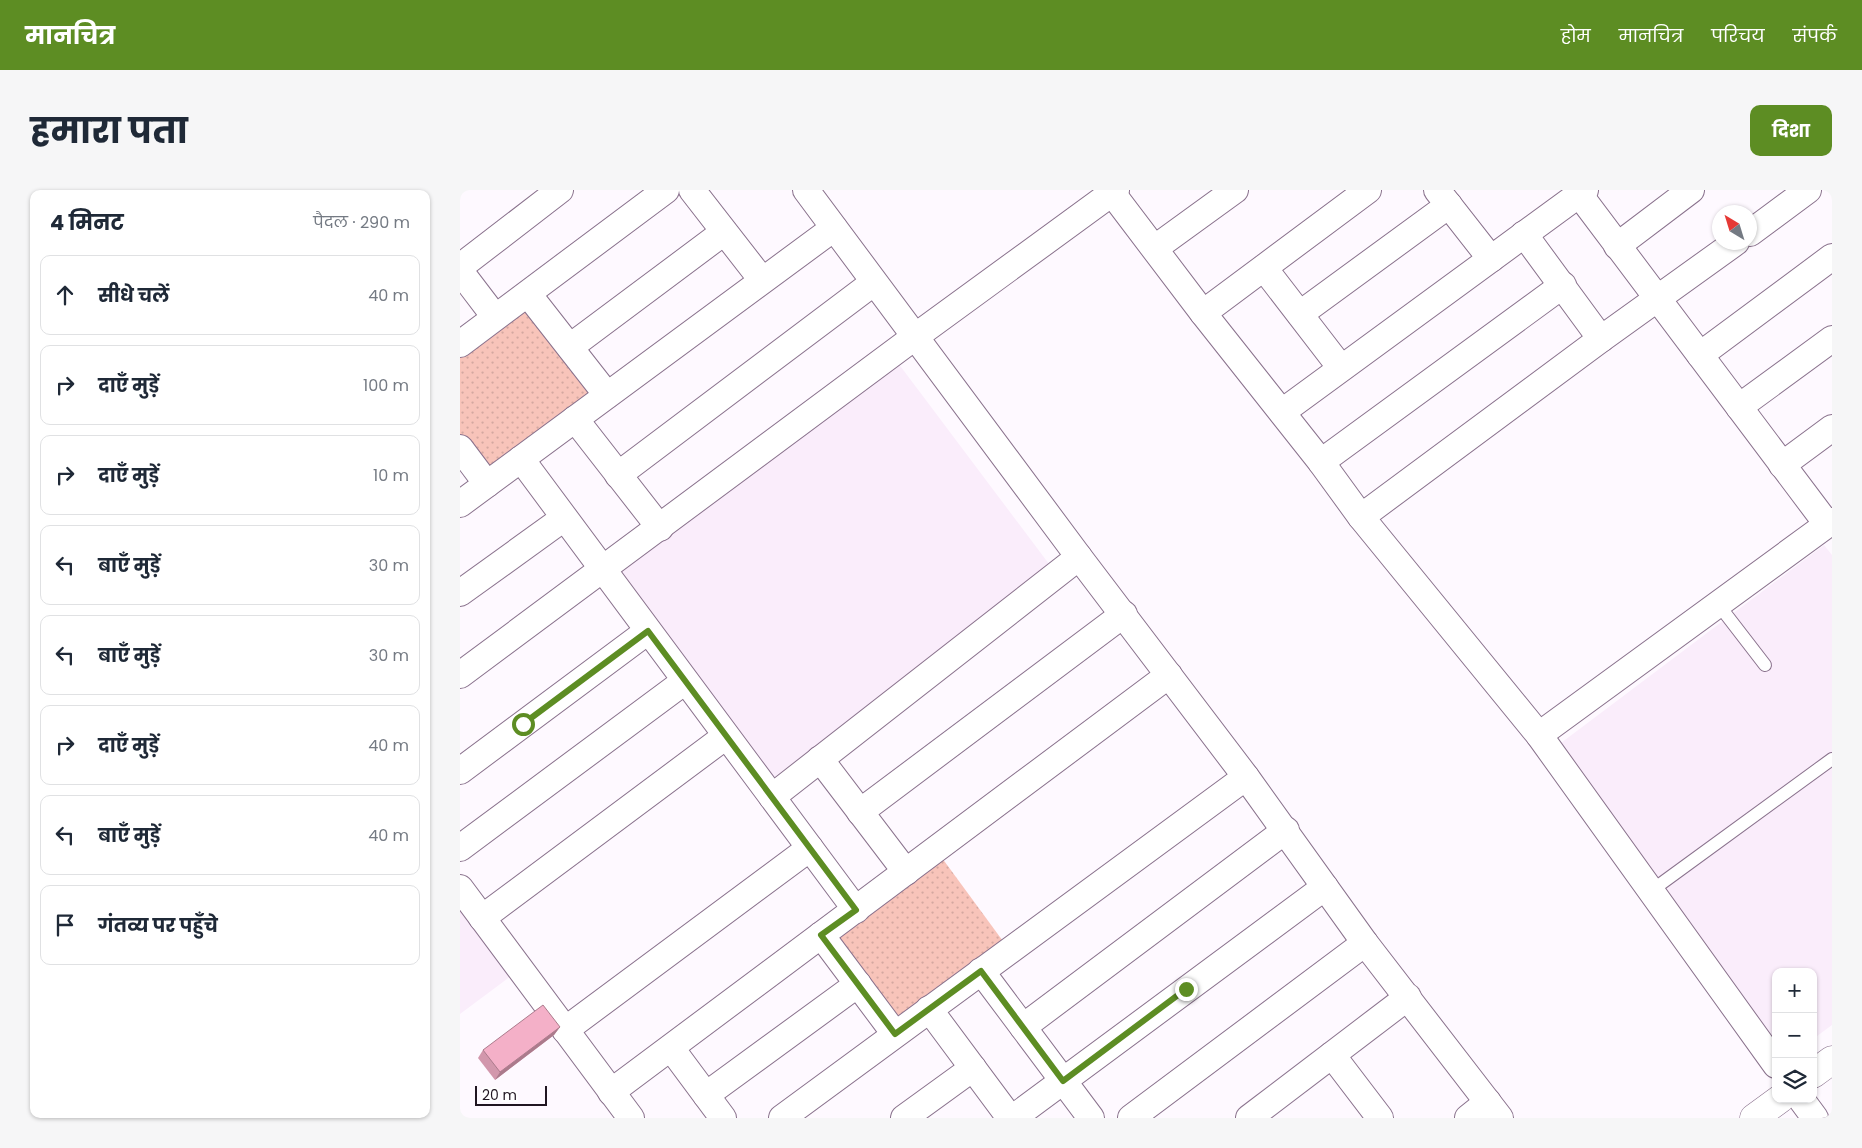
<!DOCTYPE html>
<html lang="hi">
<head>
<meta charset="utf-8">
<style>
	:root { --surface:#fff; --page:#f6f6f7; --text:#1f2937; --muted:#747a83; --line:#e0e1e3; --accent:#5d8d23 }
	body { margin:0; font-family:Poppins,"Noto Sans Devanagari",sans-serif; background:var(--page); color:var(--text) }
	.controls { position:absolute; right:15px; bottom:15px; display:grid; overflow:hidden; border-radius:10px; box-shadow:0 1px 4px #0004 }
	.controls button { width:45px; height:45px; display:grid; place-items:center; padding:0; border:0; border-bottom:1px solid var(--line); background:var(--surface); color:var(--text); font:25px sans-serif }
	.compass { position:absolute; left:1252px; top:15px; width:45px; height:45px; border-radius:50%; background:var(--surface); box-shadow:0 1px 4px #0004; rotate:322deg }
	.scale { position:absolute; left:15px; bottom:12px; width:72px; box-sizing:border-box; padding-left:5px; border:2px solid #201621; border-top:0; font-size:14px; line-height:18px; white-space:nowrap; color:#201621; -webkit-text-stroke:4px #fff; paint-order:stroke }
	.stop { position:absolute; width:15px; height:15px; margin:-11px; border:4px solid #5d8d23; border-radius:50%; background:#fff }
	.stop.end { background:#5d8d23; border-color:#fff; box-shadow:0 1px 5px #0008 }
	.list { margin:0; padding:0; list-style:none }
	h2 { display:flex; justify-content:space-between; align-items:center; height:65px; margin:0; padding:0 20px; font-size:21px }
	h2 small { font-size:16px; font-weight:400; color:var(--muted) }
	.list li { display:grid; grid-template-columns:32px 1fr auto; gap:15px; align-items:center; box-sizing:border-box; height:80px; margin:0 10px 10px; padding:0 10px; border:1px solid var(--line); border-radius:10px }
	.list b { display:block; font-size:19px; white-space:nowrap }
	.list em { font-size:16px; font-style:normal; color:var(--muted) }
	.icon { flex:none; width:28px; height:28px; fill:none; stroke:currentColor; stroke-width:2; stroke-linecap:round; stroke-linejoin:round }
	.map { position:relative; flex:none; width:1372px; height:928px; overflow:hidden; border-radius:10px }
	header { display:flex; align-items:center; gap:30px; box-sizing:border-box; height:70px; padding:0 25px; background:var(--accent); color:#fff }
	header strong { font-size:24px }
	nav { display:flex; gap:28px; margin-inline-start:auto; font-size:18px }
	.intro { display:flex; align-items:center; justify-content:space-between; box-sizing:border-box; height:120px; padding:0 30px }
	h1 { margin:0; font-size:35px }
	.button { padding:12px 22px; border-radius:10px; background:var(--accent); color:#fff; font-size:18px; font-weight:700 }
	main { display:flex; gap:30px; padding:0 30px }
	aside { flex:1; background:var(--surface); border-radius:10px; box-shadow:0 1px 4px #0004 }
	.map>svg:first-child { display:block }
	.built { fill:#faedfb }
	.green { fill:url(#green-dots) }
	.lines { fill:none; stroke-linecap:round; stroke-linejoin:round }
	.service-casing { stroke:#8a728d; stroke-width:14 }
	.minor-casing { stroke:#8a728d; stroke-width:28 }
	.tertiary-casing { stroke:#8a728d; stroke-width:29 }
	.service { stroke:#fff; stroke-width:12 }
	.minor { stroke:#fff; stroke-width:26 }
	.tertiary { stroke:#fff; stroke-width:28 }
	.wall { fill:#d297ac }
	.shaded-wall { fill:#ab7b8c }
	.building { fill:#f4b0c8; stroke:#ab7b8c }
	.route { stroke:#5d8d23; stroke-width:6 }
</style>
</head>
<body>
<header>
<strong>मानचित्र</strong>
<nav><a>होम</a><a>मानचित्र</a><a>परिचय</a><a>संपर्क</a></nav>
</header>
<div class="intro"><h1>हमारा पता</h1><a class="button">दिशा</a></div>
<main>
<aside>
<h2>4 मिनट<small>पैदल · 290 m</small></h2>
<ul class="list">
<li><svg class="icon" aria-label="ahead" viewBox="0 0 24 24"><path d="M12 20V5M6 11l6-6 6 6"/></svg><div><b>सीधे चलें</b></div><em>40 m</em></li>
<li><svg class="icon" aria-label="right" viewBox="0 0 24 24"><path d="M7 20v-9h11M14 6l5 5-5 5"/></svg><div><b>दाएँ मुड़ें</b></div><em>100 m</em></li>
<li><svg class="icon" aria-label="right" viewBox="0 0 24 24"><path d="M7 20v-9h11M14 6l5 5-5 5"/></svg><div><b>दाएँ मुड़ें</b></div><em>10 m</em></li>
<li><svg class="icon" aria-label="left" viewBox="0 0 24 24"><path d="M17 20v-9H6M10 6l-5 5 5 5"/></svg><div><b>बाएँ मुड़ें</b></div><em>30 m</em></li>
<li><svg class="icon" aria-label="left" viewBox="0 0 24 24"><path d="M17 20v-9H6M10 6l-5 5 5 5"/></svg><div><b>बाएँ मुड़ें</b></div><em>30 m</em></li>
<li><svg class="icon" aria-label="right" viewBox="0 0 24 24"><path d="M7 20v-9h11M14 6l5 5-5 5"/></svg><div><b>दाएँ मुड़ें</b></div><em>40 m</em></li>
<li><svg class="icon" aria-label="left" viewBox="0 0 24 24"><path d="M17 20v-9H6M10 6l-5 5 5 5"/></svg><div><b>बाएँ मुड़ें</b></div><em>40 m</em></li>
<li><svg class="icon" aria-label="arrive" viewBox="0 0 24 24"><path d="M6 21V4h12l-3 4 3 4H6"/></svg><div><b>गंतव्य पर पहुँचे</b></div></li>
</ul>
</aside>
<div class="map">
<svg width="1372" height="928" viewBox="0 0 1372 928">
	<defs>
		<pattern id="green-dots" width="8" height="8" patternUnits="userSpaceOnUse" patternTransform="scale(1.25)"><rect width="8" height="8" fill="#f8c4ba"/><path d="M2 2h.1M6 6h.1" fill="none" stroke="#d4a8a0" stroke-width="1.8" stroke-linecap="round"/></pattern>
	</defs>
	<rect width="100%" height="100%" fill="#fef9ff"/>
	<g class="built">
		<polygon points="438,173 592,378 313,588 159,384"/>
		<polygon points="1364,355 1372,365 1372,835 1353,849 1353,782 1316,782 1316,863 1089,562"/>
		<polygon points="0,716 51,786 0,824"/>
	</g>
	<g class="green">
		<polygon points="71,114 138,203 28,285 0,248 0,166"/>
		<polygon points="482,668 548,758 438,840 372,750"/>
	</g>
	<g class="lines">
		<g class="service-casing">
			<g id="service">
				<polyline points="1258,414 1305,475"/>
				<polyline points="1191,701 1372,569"/>
			</g>
		</g>
		<g class="minor-casing">
			<g id="minor">
				<polyline points="232,0 302,90"/>
				<polyline points="346,0 619,367 786,587 905,753 1040,928"/>
				<polyline points="977,0 1031,69"/>
				<polyline points="652,3 743,123 861,272 901,327 1079,545 1316,875"/>
				<polyline points="1119,4 1367,334"/>
				<polyline points="1290,43 1348,0"/>
				<polyline points="1064,44 1141,149"/>
				<polyline points="1157,56 1231,0"/>
				<polyline points="695,58 775,0"/>
				<polyline points="0,77 100,0"/>
				<polyline points="804,78 881,178"/>
				<polyline points="0,81 35,127"/>
				<polyline points="68,104 147,205"/>
				<polyline points="743,123 908,0"/>
				<polyline points="840,124 989,15"/>
				<polyline points="0,154 206,0"/>
				<polyline points="110,157 264,42"/>
				<polyline points="1240,165 1372,67"/>
				<polyline points="1279,217 1372,149"/>
				<polyline points="822,222 1125,0"/>
				<polyline points="115,229 200,338"/>
				<polyline points="0,258 27,294"/>
				<polyline points="61,269 396,720"/>
				<polyline points="861,272 1103,95"/>
				<polyline points="1322,275 1372,238"/>
				<polyline points="158,285 413,93"/>
				<polyline points="0,314 374,38"/>
				<polyline points="901,327 1141,149 1276,52"/>
				<polyline points="0,403 104,328"/>
				<polyline points="0,485 456,146 656,0"/>
				<polyline points="1079,545 1372,331"/>
				<polyline points="360,569 446,682"/>
				<polyline points="0,581 188,441"/>
				<polyline points="312,607 619,367"/>
				<polyline points="400,622 664,424"/>
				<polyline points="0,658 225,491"/>
				<polyline points="0,698 171,928"/>
				<polyline points="22,728 266,546"/>
				<polyline points="361,745 435,844"/>
				<polyline points="521,781 631,928"/>
				<polyline points="469,819 550,928"/>
				<polyline points="563,837 826,640"/>
				<polyline points="105,840 350,658"/>
				<polyline points="211,858 263,928"/>
				<polyline points="872,865 920,928"/>
				<polyline points="151,902 709,485"/>
				<polyline points="246,905 398,794"/>
				<polyline points="1341,909 1355,928"/>
				<polyline points="322,928 786,587"/>
				<polyline points="444,928 513,878"/>
				<polyline points="553,928 865,697"/>
				<polyline points="671,928 905,753"/>
				<polyline points="789,928 948,807"/>
				<polyline points="1008,928 1028,912"/>
			</g>
		</g>
		<g class="tertiary-casing">
			<g id="tertiary">
				<polyline points="1353,884 1372,870"/>
				<polyline points="1294,928 1320,909"/>
			</g>
		</g>
		<use href="#service" class="service"/>
		<use href="#minor" class="minor"/>
		<use href="#tertiary" class="tertiary"/>
	</g>
	<polygon class="wall" points="100,837 94,845 35,890 18,868 23,860"/>
	<polygon class="shaded-wall" points="100,837 94,845 35,890 40,882"/>
	<polygon class="building" points="83,815 100,837 40,882 23,860"/>
	<g class="lines">
		<polyline class="route" points="63,534 188,441 396,720 361,745 435,844 521,781 603,891 726,799"/>
	</g>
</svg>
<div class="controls">
<button>+</button>
<button>−</button>
<button><svg class="icon" aria-label="layers" viewBox="0 0 24 24"><path d="M12 4l9 5-9 5-9-5zM3 14l9 5 9-5"/></svg></button>
</div>
<svg class="compass" viewBox="-18 -18 36 36"><path d="M0-13l5 13h-10z" fill="#e53935"/><path d="M0 13l5-13h-10z" fill="#747a83"/></svg>
<div class="scale">20 m</div>
<div class="stop" style="left:63px;top:534px"></div>
<div class="stop end" style="left:726px;top:799px"></div>
</div>
</main>
</body>
</html>
